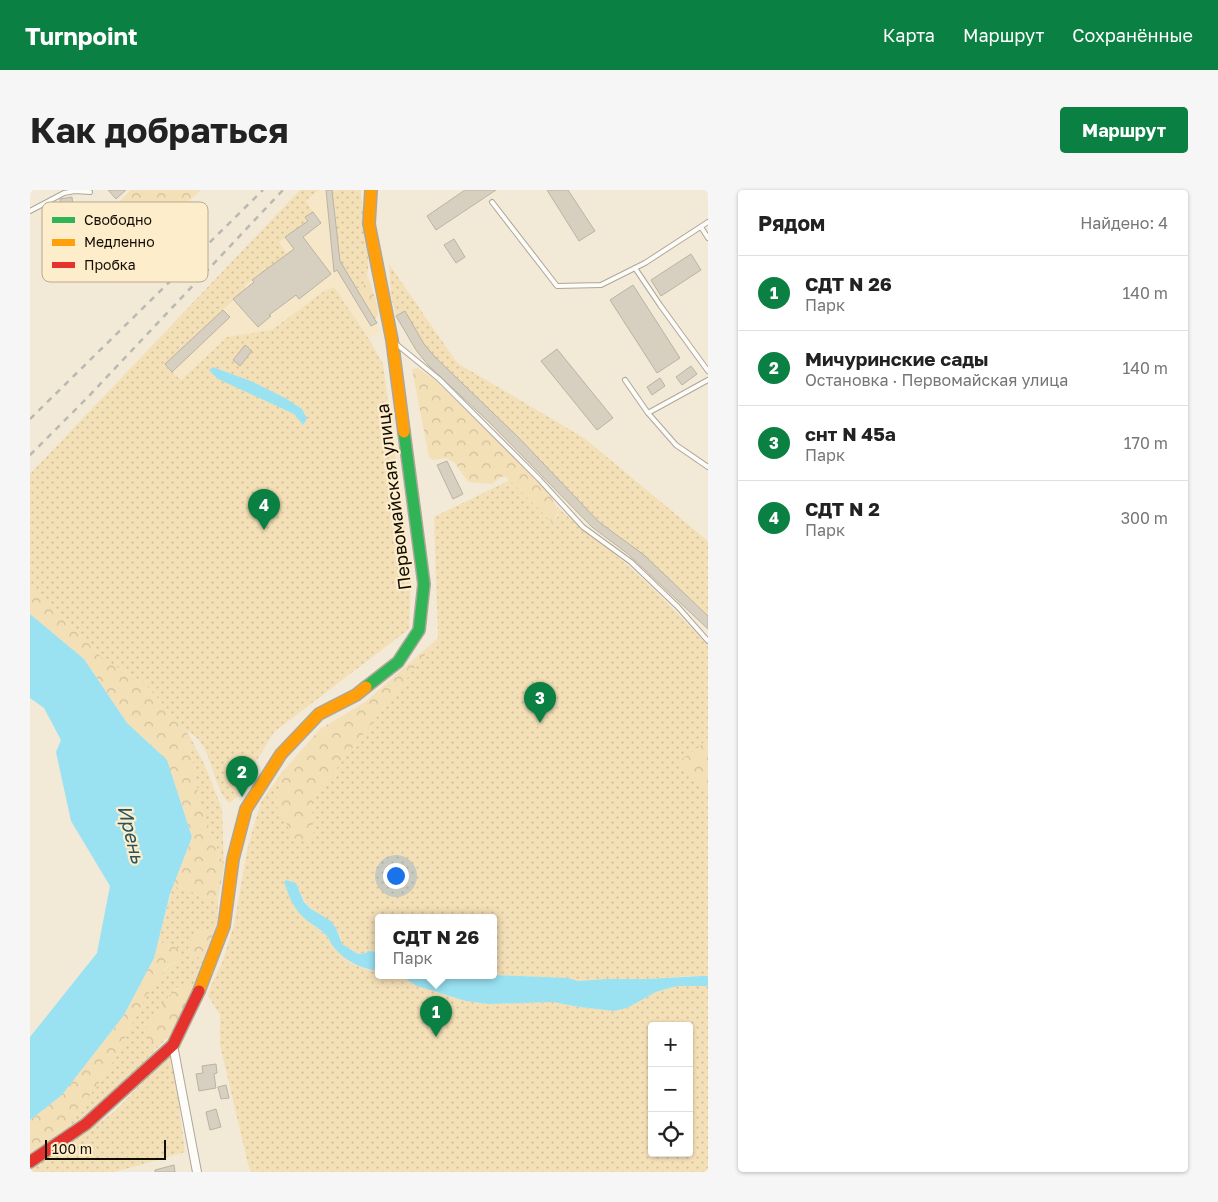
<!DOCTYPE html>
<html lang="ru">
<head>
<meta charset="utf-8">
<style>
	:root { --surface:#fff; --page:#f6f6f6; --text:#222; --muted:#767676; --line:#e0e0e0; --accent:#0b8043 }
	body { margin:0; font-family:"Golos Text",sans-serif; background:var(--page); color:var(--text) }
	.controls { position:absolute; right:15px; bottom:15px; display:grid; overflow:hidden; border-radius:5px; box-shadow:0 1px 4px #0004 }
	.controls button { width:45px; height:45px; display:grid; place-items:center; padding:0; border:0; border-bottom:1px solid var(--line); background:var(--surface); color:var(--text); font:25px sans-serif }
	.scale { position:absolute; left:15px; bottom:12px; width:121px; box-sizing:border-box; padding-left:5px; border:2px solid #120d03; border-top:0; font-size:14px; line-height:18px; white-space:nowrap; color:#120d03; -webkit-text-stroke:4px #feedcb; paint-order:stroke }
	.you { position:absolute; left:365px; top:685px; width:18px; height:18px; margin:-12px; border:4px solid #fff; border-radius:50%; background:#1a73e8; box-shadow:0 0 0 8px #1a73e833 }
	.badge { display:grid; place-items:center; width:32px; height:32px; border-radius:50%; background:var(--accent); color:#fff; font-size:16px; font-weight:700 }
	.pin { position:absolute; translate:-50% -41px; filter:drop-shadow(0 1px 2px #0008) }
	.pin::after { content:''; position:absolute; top:26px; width:18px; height:15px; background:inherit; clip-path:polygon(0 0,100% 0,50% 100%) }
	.popup { position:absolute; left:345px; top:724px; width:122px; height:65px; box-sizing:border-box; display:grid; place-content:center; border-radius:5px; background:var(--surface); filter:drop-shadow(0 1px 4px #0005); font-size:16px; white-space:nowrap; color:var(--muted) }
	.popup b { font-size:19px; color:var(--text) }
	.popup::after { content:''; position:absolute; left:50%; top:100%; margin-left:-10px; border:10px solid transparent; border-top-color:var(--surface) }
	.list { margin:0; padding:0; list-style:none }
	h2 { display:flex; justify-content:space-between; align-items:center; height:65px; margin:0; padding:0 20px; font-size:21px }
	h2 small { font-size:16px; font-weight:400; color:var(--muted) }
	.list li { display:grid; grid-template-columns:32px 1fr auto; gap:15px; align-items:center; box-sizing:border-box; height:75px; padding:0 20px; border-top:1px solid var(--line) }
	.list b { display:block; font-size:19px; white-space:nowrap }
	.list p { margin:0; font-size:16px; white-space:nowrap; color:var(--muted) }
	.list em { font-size:16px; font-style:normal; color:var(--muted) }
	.icon { flex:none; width:28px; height:28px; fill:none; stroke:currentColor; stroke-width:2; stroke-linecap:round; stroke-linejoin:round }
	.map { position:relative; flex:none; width:678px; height:982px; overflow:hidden; border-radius:5px }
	header { display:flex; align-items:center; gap:30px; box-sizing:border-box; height:70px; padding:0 25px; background:var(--accent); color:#fff }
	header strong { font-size:24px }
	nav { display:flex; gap:28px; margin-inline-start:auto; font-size:18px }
	.intro { display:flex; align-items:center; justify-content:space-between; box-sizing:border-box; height:120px; padding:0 30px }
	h1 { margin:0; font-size:35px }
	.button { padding:12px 22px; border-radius:5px; background:var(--accent); color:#fff; font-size:18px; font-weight:700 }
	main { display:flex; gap:30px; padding:0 30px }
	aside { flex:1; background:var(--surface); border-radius:5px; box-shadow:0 1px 4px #0004 }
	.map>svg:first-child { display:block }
	.built { fill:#f6e7c8 }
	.grass { fill:url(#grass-dots); fill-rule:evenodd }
	.forest { fill:url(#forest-crowns) }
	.water { fill:#9ae2f2 }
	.building { fill:#d7d0c1; stroke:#bab3a4 }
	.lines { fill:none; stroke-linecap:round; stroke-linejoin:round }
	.lane-casing { stroke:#aea799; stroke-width:6 }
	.street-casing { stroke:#aea799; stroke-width:10 }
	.fast-casing { stroke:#aea799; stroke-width:14 }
	.slow-casing { stroke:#aea799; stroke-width:14 }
	.jam-casing { stroke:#aea799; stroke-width:14 }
	.lane { stroke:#fdfcf9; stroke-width:4 }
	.street { stroke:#fdfcf9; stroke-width:8 }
	.fast { stroke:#30b455; stroke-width:11 }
	.slow { stroke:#ff9f0a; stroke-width:11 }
	.jam { stroke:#e5322d; stroke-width:11 }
	.rail { stroke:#bab8b3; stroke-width:2.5; stroke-dasharray:6 6; stroke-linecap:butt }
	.labels { text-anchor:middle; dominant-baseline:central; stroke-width:4.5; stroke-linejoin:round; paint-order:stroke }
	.street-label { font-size:18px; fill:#120d03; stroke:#feedcb }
	.water-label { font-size:19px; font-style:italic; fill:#265561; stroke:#feedcb }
	.key { fill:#feedcb; stroke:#b7aa8f; stroke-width:1 }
	.key-label { font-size:14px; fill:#120d03 }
</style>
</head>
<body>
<header>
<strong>Turnpoint</strong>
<nav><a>Карта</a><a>Маршрут</a><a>Сохранённые</a></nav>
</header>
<div class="intro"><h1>Как добраться</h1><a class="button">Маршрут</a></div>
<main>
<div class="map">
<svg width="678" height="982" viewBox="0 0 678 982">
	<defs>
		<pattern id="grass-dots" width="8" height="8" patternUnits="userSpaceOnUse" patternTransform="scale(1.25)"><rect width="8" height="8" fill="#f4e0b7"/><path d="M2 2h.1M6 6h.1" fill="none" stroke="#d0bf9c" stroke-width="1.8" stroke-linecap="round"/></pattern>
		<pattern id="forest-crowns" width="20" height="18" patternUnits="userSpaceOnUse" patternTransform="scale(1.25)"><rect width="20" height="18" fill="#f4e0b7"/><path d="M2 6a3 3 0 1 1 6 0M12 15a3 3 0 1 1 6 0" fill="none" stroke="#d0bf9c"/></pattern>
	</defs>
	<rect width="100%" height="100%" fill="#f2e9d7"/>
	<polygon class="built" points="292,0 302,0 310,71 351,141 339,149 304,97 294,101 242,140 197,147 150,190 135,174 216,98 214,96 257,64 249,52 275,27 276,11 286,2"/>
	<g class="grass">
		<path d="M 270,0 L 292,0 L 286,2 L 276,11 L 283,22 L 276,27 L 278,31 L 249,52 L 257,64 L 214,96 L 216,98 L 135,175 L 151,190 L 197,147 L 242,140 L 294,101 L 304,97 L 339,149 L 353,174 L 381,383 L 379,439 L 244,542 L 218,585 L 207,607 L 199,613 C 181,596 183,552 157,541 L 175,576 L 192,619 L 194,677 L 170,613 L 157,541 L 113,492 L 74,470 L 14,407 L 0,396 L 0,284 ZM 186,178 L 232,197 L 277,230 L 273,235 L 264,224 L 217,201 Z"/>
		<path d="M 302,0 L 331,0 L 331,6 C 333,22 345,84 333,95 C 331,97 329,98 326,99 L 309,71 Z"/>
		<polygon points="359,74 427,173 554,248 678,351 678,426 614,365 569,332 489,248 405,167 394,154 375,122 366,126 361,106"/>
		<path d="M 480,290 L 523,333 L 528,326 L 527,317 C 547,335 569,351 590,369 C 621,395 650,425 678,456 L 678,786 L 660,786 L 617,789 L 576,789 L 548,791 L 538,788 L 464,785 L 464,728 L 348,728 L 348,762 L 338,761 L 336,763 L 328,764 L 312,754 C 307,730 298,732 282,719 C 275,714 272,706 269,699 L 254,692 L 263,714 L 283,735 L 297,746 L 302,755 L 312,766 L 321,773 L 338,780 L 348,781 L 348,786 L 371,786 L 387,796 L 436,811 L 459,814 L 523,812 L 549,817 L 584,821 L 597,818 L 626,802 L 639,798 L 648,796 L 678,796 L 678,982 L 221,982 L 218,974 L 190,855 L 190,825 L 178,806 L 181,796 L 192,773 L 204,735 L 218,656 L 231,612 L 253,581 L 246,614 L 264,648 L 283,650 L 282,610 L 408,448 L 404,327 ZM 622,836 L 659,836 L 659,963 L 622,963 Z"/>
		<path d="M 143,696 L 160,701 L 175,709 L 188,709 L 187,743 L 165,768 L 176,765 L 170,792 L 163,804 L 148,797 L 141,805 L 114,842 L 131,851 L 139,846 L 99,887 L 47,935 L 36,940 C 51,917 67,896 82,873 C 102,842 115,789 148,771 L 150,759 L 128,751 Z"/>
		<polygon points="142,862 155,962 85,982 0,982 0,980 84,922"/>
	</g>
	<g class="forest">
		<polygon points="101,0 171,0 142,26 112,64 96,54 85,16"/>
		<polygon points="338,86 348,117 348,126 344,129 326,99 334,95"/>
		<path d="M 388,178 L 406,191 L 514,298 C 522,310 533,318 523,333 L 476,287 L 471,287 L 462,294 L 438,292 L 425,273 L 416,268 L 403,270 L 399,267 L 382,179 Z"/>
		<polygon points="0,396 14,407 74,470 113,492 157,541 170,613 194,677 188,709 175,709 160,701 143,696 162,647 137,570 97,533 54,469 0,424"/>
		<polygon points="408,448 282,610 283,650 272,651 264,648 246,614 253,581 290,539 335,512"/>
		<polygon points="678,548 678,600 648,572 669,557"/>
		<polygon points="168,739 178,739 187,743 176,765 165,768 158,759 160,750"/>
		<polygon points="128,751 150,759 152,764 148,771 137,777 117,805 83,872 36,940 0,963 0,930 32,905 94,825 124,768"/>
		<path d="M 156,795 L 163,800 L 163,805 L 139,846 L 131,851 L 122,851 L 114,842 C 125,826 137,801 156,795 Z"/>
	</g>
	<g class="water">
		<polygon points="183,177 223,192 255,208 272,219 277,229 273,235 264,224 188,189 179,180"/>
		<polygon points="0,424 54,469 97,533 137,570 162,647 140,704 124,768 94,825 32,905 0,930 0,847 67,763 80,696 41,631 26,562 31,550 14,518 0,508"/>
		<path d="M 256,690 L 266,693 L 274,712 L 281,719 L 301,731 L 306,738 L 312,754 L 328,764 L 336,763 L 338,761 L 348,762 L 348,781 C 330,778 314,771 302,755 C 300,752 299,748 296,745 C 289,738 279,733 272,726 C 263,717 258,704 254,692 Z"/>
		<polygon points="464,785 538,788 548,791 576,789 617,789 671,786 678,786 678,796 648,796 639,798 626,802 597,818 584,821 549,817 523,812 459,814 436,811 387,796 371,786"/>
	</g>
	<g class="building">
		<polygon points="78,0 96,0 86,9"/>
		<polygon points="296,0 302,0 310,71 347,133 341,136 307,80 304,82"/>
		<polygon points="435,0 466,0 406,40 397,26"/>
		<polygon points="517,0 538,0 565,41 549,51"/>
		<polygon points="42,7 43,17 31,18 30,9"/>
		<polygon points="65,17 70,24 62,30 57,22"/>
		<polygon points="283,22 291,33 273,47 301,84 269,109 266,105 239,125 241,126 228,137 203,109 224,92 222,90 264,59 255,47 278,31 275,27"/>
		<polygon points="424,49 435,67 426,73 414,55"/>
		<polygon points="661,64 671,80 631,106 621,90"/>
		<polygon points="603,95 650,168 627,183 580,110"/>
		<polygon points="193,120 200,127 142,182 135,174"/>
		<polygon points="375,121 394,154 405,167 489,248 569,332 614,365 678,426 678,439 598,364 562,337 461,234 398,175 386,160 366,126"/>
		<polygon points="215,155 222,161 210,176 203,170"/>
		<polygon points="527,159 583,228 567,240 511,171"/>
		<polygon points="661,176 667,184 652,195 646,187"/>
		<polygon points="630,188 635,196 622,205 617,197"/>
		<polygon points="417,271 433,304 423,309 407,275"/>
		<polygon points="186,874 187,883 184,884 186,898 169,901 166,884 173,883 172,876"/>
		<polygon points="196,895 199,908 191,909 188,897"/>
		<polygon points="186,919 191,937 180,940 176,922"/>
		<polygon points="144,975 145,982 125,982 125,980"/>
	</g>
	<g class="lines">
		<g class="lane-casing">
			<g id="lane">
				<polyline points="462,12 527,96 571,95 615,73 678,32"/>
				<polyline points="0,21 34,3 45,1 60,2"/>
				<polyline points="671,37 678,48"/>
				<polyline points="605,78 630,115 678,181"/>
				<polyline points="365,153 409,189 509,289 553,337 601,372 648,417 678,451"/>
				<polyline points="595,190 618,223 646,255 678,277"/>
				<polyline points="618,223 678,190"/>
			</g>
		</g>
		<g class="street-casing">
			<polyline id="street" points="143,855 167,982"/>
		</g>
		<g class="fast-casing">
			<polyline id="fast" points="336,497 368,472 389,440 394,394 374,242"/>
		</g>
		<g class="slow-casing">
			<g id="slow">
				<polyline points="341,0 339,34 362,150 374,242"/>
				<polyline points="169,801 194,736 203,669 216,619 251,564 289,524 326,505 336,497"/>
			</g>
		</g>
		<g class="jam-casing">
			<polyline id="jam" points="0,972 56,934 143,855 169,801"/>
		</g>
		<use href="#lane" class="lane"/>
		<use href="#street" class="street"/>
		<use href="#fast" class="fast"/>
		<use href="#slow" class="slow"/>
		<use href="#jam" class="jam"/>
		<g class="rail">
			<polyline points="0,229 233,0"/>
			<polyline points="0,265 57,208 253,0"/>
		</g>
	</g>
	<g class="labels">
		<g class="street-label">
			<text transform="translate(363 307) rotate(-97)">Первомайская улица</text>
		</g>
		<g class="water-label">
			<text transform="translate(102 644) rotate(76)">Ирень</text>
		</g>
	</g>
	<rect x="12" y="12" width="166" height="80" rx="8" class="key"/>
	<rect x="22" y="27" width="23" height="6" fill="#30b455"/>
	<rect x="22" y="49" width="23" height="7" fill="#ff9f0a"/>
	<rect x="22" y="72" width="23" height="6" fill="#e5322d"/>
	<g class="key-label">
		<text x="54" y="35">Свободно</text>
		<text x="54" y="57">Медленно</text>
		<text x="54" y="80">Пробка</text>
	</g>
</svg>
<div class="controls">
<button>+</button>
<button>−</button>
<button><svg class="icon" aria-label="locate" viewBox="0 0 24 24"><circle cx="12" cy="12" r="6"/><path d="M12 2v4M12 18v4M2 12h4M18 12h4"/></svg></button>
</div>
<div class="scale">100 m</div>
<div class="you"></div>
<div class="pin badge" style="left:406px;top:847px">1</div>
<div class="popup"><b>СДТ N 26</b>Парк</div>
<div class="pin badge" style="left:212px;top:607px">2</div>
<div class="pin badge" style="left:510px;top:533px">3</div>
<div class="pin badge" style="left:234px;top:340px">4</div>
</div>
<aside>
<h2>Рядом<small>Найдено: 4</small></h2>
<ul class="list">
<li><span class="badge">1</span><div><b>СДТ N 26</b><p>Парк</p></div><em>140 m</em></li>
<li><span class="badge">2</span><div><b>Мичуринские сады</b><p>Остановка · Первомайская улица</p></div><em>140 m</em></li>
<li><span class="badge">3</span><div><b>снт N 45а</b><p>Парк</p></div><em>170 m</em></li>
<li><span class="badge">4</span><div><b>СДТ N 2</b><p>Парк</p></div><em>300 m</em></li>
</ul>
</aside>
</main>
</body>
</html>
